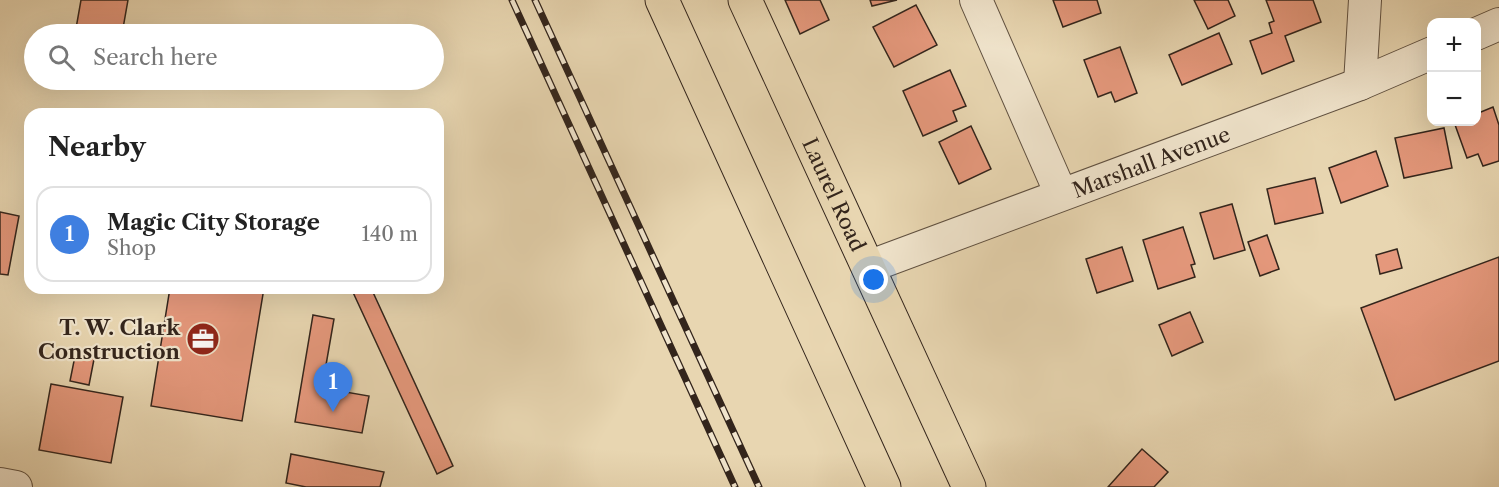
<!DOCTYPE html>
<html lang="en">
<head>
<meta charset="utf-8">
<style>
	:root { --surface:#fff; --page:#f6f6f6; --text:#222; --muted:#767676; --line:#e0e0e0; --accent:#7c3aed }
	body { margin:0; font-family:"Libre Caslon Text",serif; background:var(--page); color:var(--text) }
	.controls { position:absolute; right:18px; top:18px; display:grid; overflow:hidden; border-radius:12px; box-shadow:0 6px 24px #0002 }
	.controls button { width:54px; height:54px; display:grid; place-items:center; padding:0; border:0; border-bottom:2px solid var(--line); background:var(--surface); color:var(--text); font:30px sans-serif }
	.you { position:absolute; left:874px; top:280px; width:21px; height:21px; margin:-15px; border:4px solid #fff; border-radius:50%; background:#1a73e8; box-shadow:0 0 0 9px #1a73e833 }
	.badge { display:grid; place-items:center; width:39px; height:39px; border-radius:50%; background:var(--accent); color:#fff; font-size:20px; font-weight:700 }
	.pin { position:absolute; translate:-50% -50px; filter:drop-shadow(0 2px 3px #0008) }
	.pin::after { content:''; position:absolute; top:32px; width:21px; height:18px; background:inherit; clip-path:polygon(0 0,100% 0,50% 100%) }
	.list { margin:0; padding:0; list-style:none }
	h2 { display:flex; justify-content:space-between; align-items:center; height:78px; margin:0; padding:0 24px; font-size:26px }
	h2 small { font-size:20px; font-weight:400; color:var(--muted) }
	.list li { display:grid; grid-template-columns:39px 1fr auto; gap:18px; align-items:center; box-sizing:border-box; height:96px; margin:0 12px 12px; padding:0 12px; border:2px solid var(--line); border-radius:18px }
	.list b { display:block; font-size:22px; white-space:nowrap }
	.list p { margin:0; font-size:20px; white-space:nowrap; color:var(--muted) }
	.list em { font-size:20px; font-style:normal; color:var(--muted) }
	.icon { flex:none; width:33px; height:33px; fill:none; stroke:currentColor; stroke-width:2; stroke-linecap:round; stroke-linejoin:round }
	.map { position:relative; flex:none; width:1499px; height:487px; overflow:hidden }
	.search { position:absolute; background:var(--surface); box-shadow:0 6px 24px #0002; left:24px; top:24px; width:420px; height:66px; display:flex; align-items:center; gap:15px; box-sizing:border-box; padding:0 21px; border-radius:33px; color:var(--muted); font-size:22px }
	.panel { position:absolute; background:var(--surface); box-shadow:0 6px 24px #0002; left:24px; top:108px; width:420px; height:186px; border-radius:18px }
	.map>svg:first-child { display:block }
	.building { fill:#e5987c; stroke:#33251c; stroke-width:1.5 }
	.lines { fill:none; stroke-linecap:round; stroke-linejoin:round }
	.street-casing { stroke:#605141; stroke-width:34 }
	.primary-casing { stroke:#33251c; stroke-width:35 }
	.street { stroke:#f0e4cc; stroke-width:32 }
	.primary { stroke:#e8d6b1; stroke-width:33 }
	.rail-casing { stroke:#33251c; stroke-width:7 }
	.rail { stroke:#f0e4cc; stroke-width:4.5; stroke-dasharray:14; stroke-linecap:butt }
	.labels { text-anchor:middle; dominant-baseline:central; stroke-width:4.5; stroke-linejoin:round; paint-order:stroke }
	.street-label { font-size:21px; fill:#33251c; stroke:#f0e4cc }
	.poi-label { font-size:21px; font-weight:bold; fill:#33251c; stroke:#f0e4cc; text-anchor:end }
</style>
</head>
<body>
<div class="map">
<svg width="1499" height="487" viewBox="0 0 1499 487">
	<rect width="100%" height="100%" fill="#e8d6b1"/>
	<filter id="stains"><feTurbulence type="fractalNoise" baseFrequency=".00333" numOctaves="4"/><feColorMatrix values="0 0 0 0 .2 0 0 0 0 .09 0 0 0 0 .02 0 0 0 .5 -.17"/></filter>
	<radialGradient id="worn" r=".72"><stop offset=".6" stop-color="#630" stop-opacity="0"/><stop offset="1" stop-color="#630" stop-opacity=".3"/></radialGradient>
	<g class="building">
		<polygon points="81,0 128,0 122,34 75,34"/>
		<polygon points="785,0 820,0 829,20 800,34"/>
		<polygon points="870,0 897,0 872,6"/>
		<polygon points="1053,0 1097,0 1101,13 1063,27"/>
		<polygon points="1194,0 1228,0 1235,16 1208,29"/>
		<polygon points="1266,0 1313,0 1321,22 1285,36 1294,61 1262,74 1250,41 1272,33 1269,23 1274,21"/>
		<polygon points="916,5 937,45 894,67 873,27"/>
		<polygon points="1219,33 1232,64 1182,85 1169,55"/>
		<polygon points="1120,47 1137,93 1115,102 1111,92 1098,97 1084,60"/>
		<polygon points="950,70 966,106 953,111 957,121 923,136 903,91"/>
		<polygon points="195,80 239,80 237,89 195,82"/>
		<polygon points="1493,107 1499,125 1499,161 1483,166 1478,154 1467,158 1454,122 1476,122 1476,114"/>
		<polygon points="971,126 991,169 959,184 939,142"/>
		<polygon points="1444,128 1452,168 1404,178 1395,138"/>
		<polygon points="1376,151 1388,186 1341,203 1329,168"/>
		<polygon points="1315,178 1323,213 1275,224 1267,189"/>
		<polygon points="1232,204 1245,250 1214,259 1200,213"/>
		<polygon points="0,212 19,216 8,275 0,274"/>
		<polygon points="1183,227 1195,264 1191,265 1195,277 1158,289 1143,240"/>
		<polygon points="1267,235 1279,269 1260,276 1248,242"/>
		<polygon points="1122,247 1133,281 1097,293 1086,259"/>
		<polygon points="1397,249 1402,268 1380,274 1376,255"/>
		<polygon points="1499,257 1499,361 1395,400 1361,308"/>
		<polygon points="170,288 264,288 242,421 151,406"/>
		<polygon points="351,288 371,288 453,466 437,474"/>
		<polygon points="1190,312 1203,342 1172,356 1159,325"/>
		<polygon points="313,315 334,319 322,388 369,396 362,433 295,422"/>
		<polygon points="76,351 95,354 89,385 70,381"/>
		<polygon points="51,384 123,397 111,463 39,450"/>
		<polygon points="1142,449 1168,472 1154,487 1108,487"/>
		<polygon points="291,454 384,472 380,487 306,487 286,483"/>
	</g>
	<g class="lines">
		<g class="street-casing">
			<g id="street">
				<polyline points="976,0 1061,194"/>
				<polyline points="1476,34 1499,24"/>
				<polyline points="1360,84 1365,0"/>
				<path id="s1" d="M 868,267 L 1360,84 L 1432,53"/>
				<polyline points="0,484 16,487"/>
			</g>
		</g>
		<g class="primary-casing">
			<g id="primary">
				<polyline points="662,0 884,487"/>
				<path id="s2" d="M 745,0 L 969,487"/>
			</g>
		</g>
		<use href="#street" class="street"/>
		<use href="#primary" class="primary"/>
		<g class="rail-casing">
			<g id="rail">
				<polyline points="512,0 735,487"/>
				<polyline points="535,0 759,487"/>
			</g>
		</g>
		<use href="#rail" class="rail"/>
	</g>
	<defs>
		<g id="office-disc" transform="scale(1.725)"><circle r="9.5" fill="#8f2418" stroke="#f0e4cc"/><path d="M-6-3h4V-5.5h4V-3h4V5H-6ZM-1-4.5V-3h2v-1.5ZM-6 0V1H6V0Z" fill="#fff"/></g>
	</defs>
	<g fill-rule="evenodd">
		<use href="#office-disc" x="203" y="339"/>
	</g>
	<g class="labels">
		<g class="street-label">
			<text stroke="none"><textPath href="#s1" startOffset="302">Marshall Avenue</textPath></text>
			<text stroke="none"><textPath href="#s2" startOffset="214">Laurel Road</textPath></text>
		</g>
		<g class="poi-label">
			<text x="180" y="327">T. W. Clark<tspan x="180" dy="24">Construction</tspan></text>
		</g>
	</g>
	<rect width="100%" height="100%" filter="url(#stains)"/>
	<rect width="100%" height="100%" fill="url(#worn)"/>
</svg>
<div class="controls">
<button>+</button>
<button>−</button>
</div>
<div class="you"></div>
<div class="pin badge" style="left:333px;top:412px;background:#3f7fe0">1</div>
<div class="search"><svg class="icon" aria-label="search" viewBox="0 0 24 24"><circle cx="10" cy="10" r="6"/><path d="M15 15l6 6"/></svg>Search here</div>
<section class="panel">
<h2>Nearby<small></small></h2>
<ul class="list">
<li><span class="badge" style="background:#3f7fe0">1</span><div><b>Magic City Storage</b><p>Shop</p></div><em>140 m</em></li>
</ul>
</section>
</div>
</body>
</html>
